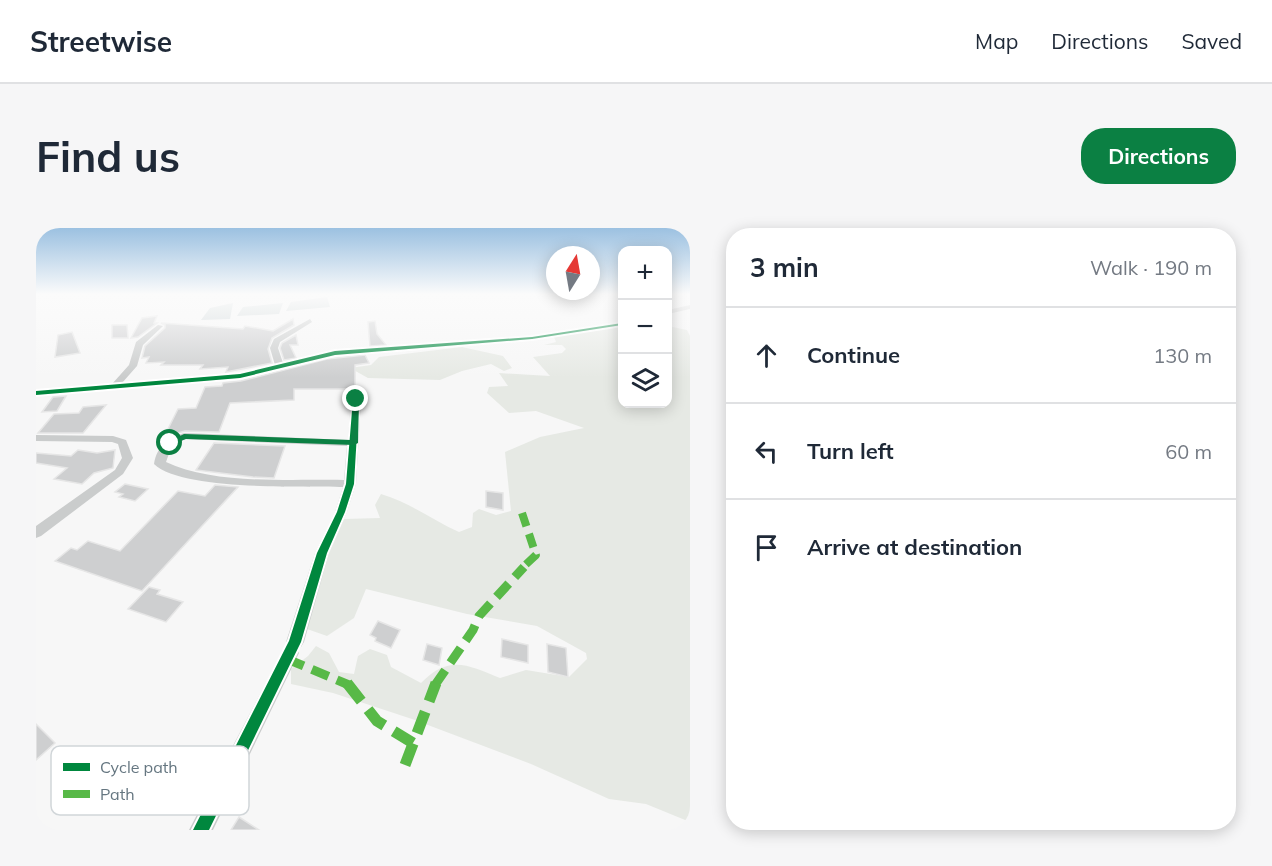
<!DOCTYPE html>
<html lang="en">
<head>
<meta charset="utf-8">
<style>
	:root { --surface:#fff; --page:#f6f6f7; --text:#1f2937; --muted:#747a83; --line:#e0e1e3; --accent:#0b8043 }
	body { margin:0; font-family:Mulish,sans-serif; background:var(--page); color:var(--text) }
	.controls { position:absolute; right:18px; top:18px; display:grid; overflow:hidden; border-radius:12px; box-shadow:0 3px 15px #0003 }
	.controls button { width:54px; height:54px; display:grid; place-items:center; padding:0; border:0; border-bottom:2px solid var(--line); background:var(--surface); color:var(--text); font:30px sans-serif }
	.compass { position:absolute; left:510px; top:18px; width:54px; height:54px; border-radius:50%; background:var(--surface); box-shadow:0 3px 15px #0003; rotate:11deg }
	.stop { position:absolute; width:18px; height:18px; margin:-14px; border:4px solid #0b8043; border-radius:50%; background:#fff }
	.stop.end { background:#0b8043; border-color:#fff; box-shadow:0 2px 6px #0008 }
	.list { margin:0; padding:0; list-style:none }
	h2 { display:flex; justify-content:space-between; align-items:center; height:78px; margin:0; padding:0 24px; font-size:26px }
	h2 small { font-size:20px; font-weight:400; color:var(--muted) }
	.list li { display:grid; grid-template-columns:39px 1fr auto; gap:18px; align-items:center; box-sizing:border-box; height:96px; padding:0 24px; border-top:2px solid var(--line) }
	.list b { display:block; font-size:22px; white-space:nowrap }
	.list em { font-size:20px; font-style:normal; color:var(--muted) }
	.icon { flex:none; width:33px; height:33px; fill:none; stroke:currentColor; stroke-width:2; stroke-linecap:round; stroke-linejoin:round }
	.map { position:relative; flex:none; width:654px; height:602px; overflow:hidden; border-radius:24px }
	header { display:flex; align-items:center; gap:36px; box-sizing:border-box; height:84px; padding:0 30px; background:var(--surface); border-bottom:2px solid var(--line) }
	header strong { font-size:28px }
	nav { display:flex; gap:33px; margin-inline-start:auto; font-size:21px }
	.intro { display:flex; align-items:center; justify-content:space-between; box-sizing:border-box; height:144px; padding:0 36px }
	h1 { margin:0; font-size:42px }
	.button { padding:15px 27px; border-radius:24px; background:var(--accent); color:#fff; font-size:21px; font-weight:700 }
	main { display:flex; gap:36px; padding:0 36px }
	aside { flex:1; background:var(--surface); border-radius:24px; box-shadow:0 3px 15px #0003 }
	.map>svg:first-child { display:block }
	.green { fill:#e6e9e4 }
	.water { fill:#cbd4d6 }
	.building { fill:#cecfd0; stroke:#e6e6e6; stroke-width:1.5 }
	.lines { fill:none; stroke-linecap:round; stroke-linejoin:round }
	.minor { fill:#cacccc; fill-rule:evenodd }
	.quiet-far2 { stroke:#58b947; stroke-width:8; stroke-dasharray:14 8; stroke-linecap:butt }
	.quiet-far1 { stroke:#58b947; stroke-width:9; stroke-dasharray:18 9; stroke-linecap:butt }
	.quiet { stroke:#58b947; stroke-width:11; stroke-dasharray:23 11; stroke-linecap:butt }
	.cycleway-casing { stroke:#fff; stroke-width:4 }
	.cycleway { fill:#00873e; fill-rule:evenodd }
	.route { fill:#0b8043 }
	.key { fill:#fff; stroke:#d1d6d9; stroke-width:1.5 }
	.key-label { font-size:16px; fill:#657680 }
</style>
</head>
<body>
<header>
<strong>Streetwise</strong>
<nav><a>Map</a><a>Directions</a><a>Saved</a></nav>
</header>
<div class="intro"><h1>Find us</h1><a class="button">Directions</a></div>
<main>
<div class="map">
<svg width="654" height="602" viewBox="0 0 654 602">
	<rect width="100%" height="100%" fill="#f7f7f7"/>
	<g class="green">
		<path d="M 586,98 L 586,176 L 632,176 L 632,98 L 651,102 L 654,108 L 654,594 L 610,576 L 573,571 L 495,536 L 376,491 L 297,465 L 255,456 L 255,441 L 272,428 L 280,418 L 293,425 L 303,444 L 318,446 L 322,428 L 334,421 L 351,427 L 355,439 L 385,455 C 413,426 432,437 464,450 L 490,442 L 533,449 L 551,431 L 550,425 L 501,398 L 431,386 L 330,361 L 318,390 L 291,408 L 271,401 L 288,326 L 308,291 L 344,290 L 339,277 L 345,266 C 373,274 396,292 423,304 L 436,299 L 437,285 L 443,281 L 460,287 L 475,283 L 469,224 L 504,209 L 548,200 L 500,183 L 473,185 L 451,165 L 453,159 L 472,158 L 463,145 L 514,148 L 497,129 L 526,125 L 530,121 L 526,117 L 508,117 L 520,114 L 518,109 Z"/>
		<polygon points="426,119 467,128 476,140 468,143 455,136 426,143 404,152 332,150 314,140 335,137 343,129"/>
	</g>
	<g class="water">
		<polygon points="291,69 294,79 250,83 255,74"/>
		<polygon points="197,75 194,91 165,92 174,80"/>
		<polygon points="247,75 243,86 201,88 207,79"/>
	</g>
	<g class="building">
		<polygon points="121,88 118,95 121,95 102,109 95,110 106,90"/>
		<polygon points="257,91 258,97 236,110 232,121 236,135 190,144 192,139 164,141 167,137 125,137 128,134 110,135 113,129 106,130 109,118 129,100 129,97 125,95 207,101 209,98 237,103"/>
		<polygon points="339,93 341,106 350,117 334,118 332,94"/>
		<polygon points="76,97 91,97 92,110 76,110"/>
		<polygon points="36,104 44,125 19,129 22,107"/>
		<polygon points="260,107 262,117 254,117 260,130 248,132 244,120 246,115"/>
		<polygon points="329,127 333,135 319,137 319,161 258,161 258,172 194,175 183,204 149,203 128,209 142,181 160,180 169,159 186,158 187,155 205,153 291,131"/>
		<polygon points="30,168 21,183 6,184 17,169"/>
		<polygon points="70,177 47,205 2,205 18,186 43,185 47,179"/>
		<polygon points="178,215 249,218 238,250 217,249 160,242"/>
		<polygon points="42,222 61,225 79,222 77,240 58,245 46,256 18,251 31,240 0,235 0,225 35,228"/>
		<polygon points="89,256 112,261 99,273 83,269 87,266 79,264"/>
		<polygon points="179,257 202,259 106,363 19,333 35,320 41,322 52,313 84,323 142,263 169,268"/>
		<polygon points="450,263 467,265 467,282 450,279"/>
		<polygon points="113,359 124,362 121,366 147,374 130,394 92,381"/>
		<polygon points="342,393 364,402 355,420 339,413 340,410 334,407"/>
		<polygon points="466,411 492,417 492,435 465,429"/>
		<polygon points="391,416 406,420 403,437 387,432"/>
		<polygon points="511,416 530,420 532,449 512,444"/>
		<polygon points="0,496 19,515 0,532"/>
		<polygon points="203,589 223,602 195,602"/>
	</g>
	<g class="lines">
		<g class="minor">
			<polygon points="654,77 654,81 632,86 632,82"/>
			<polygon points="274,91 276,94 244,114 242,120 247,135 299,123 496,108 586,94 586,98 496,112 299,127 204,151 0,168 0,162 76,156 93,137 100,114 122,97 127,98 107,117 101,138 86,155 204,145 239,137 234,120 238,111"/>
			<path d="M 320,168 L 325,171 L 320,256 L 311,284 L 293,325 L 268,414 L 265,419 L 261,421 L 263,425 L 177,602 L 153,602 L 248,420 L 252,418 L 250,414 L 279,325 L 299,284 L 307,259 C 266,258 146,263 118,236 C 121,218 132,209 149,205 L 312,212 L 315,171 ZM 149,211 L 311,218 L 308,252 C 256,251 177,257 130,234 L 135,220 Z"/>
			<polygon points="0,207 77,208 90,212 97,230 87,246 5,308 0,310 0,298 79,242 86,230 82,216 76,214 0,213"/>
		</g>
		<polyline class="quiet-far2" points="486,285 500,327 486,340"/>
		<g class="quiet-far1">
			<polyline points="251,431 313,457"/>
			<polyline points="399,457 437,402 443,388 488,339"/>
		</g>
		<g class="quiet">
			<polyline points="311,455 341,493 377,515"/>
			<polyline points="369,537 400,455"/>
		</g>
		<g class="cycleway-casing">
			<g id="cycleway">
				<polygon points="586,95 586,97 496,111 299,127 204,150 0,167 0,163 204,146 299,123 496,109"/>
				<polygon points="320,169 323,171 318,256 309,284 291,325 265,414 173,602 157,602 253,413 281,325 301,284 310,256 317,171"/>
			</g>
		</g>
		<use href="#cycleway" class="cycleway"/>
	</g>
	<linearGradient id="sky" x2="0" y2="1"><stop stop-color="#9cc1e1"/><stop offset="0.44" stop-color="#fbfbfb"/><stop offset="1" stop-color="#fbfbfb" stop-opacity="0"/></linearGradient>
	<rect width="654" height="150" fill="url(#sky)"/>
	<polygon class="route" points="318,169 323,171 322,215 318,217 150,211 134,217 130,215 148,206 315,212"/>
	<rect x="15" y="518" width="198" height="69" rx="9" class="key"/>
	<rect x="27" y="535" width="27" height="8" fill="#00873e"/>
	<rect x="27" y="562" width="27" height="8" fill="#58b947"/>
	<g class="key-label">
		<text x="64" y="545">Cycle path</text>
		<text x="64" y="572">Path</text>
	</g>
</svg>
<div class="controls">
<button>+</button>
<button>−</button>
<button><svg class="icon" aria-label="layers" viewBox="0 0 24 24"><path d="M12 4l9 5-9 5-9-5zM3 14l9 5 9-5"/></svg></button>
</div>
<svg class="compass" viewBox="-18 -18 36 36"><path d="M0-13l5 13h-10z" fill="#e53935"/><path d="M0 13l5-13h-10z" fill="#747a83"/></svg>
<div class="stop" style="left:134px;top:215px"></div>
<div class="stop end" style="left:320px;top:171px"></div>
</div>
<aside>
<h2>3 min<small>Walk · 190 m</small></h2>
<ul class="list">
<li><svg class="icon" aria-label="ahead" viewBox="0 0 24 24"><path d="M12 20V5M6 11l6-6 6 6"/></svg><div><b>Continue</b></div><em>130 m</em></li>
<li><svg class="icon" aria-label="left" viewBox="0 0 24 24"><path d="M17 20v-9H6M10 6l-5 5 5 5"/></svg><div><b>Turn left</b></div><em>60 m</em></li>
<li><svg class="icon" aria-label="arrive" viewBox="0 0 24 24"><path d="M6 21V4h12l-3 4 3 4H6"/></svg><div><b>Arrive at destination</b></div></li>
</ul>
</aside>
</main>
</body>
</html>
